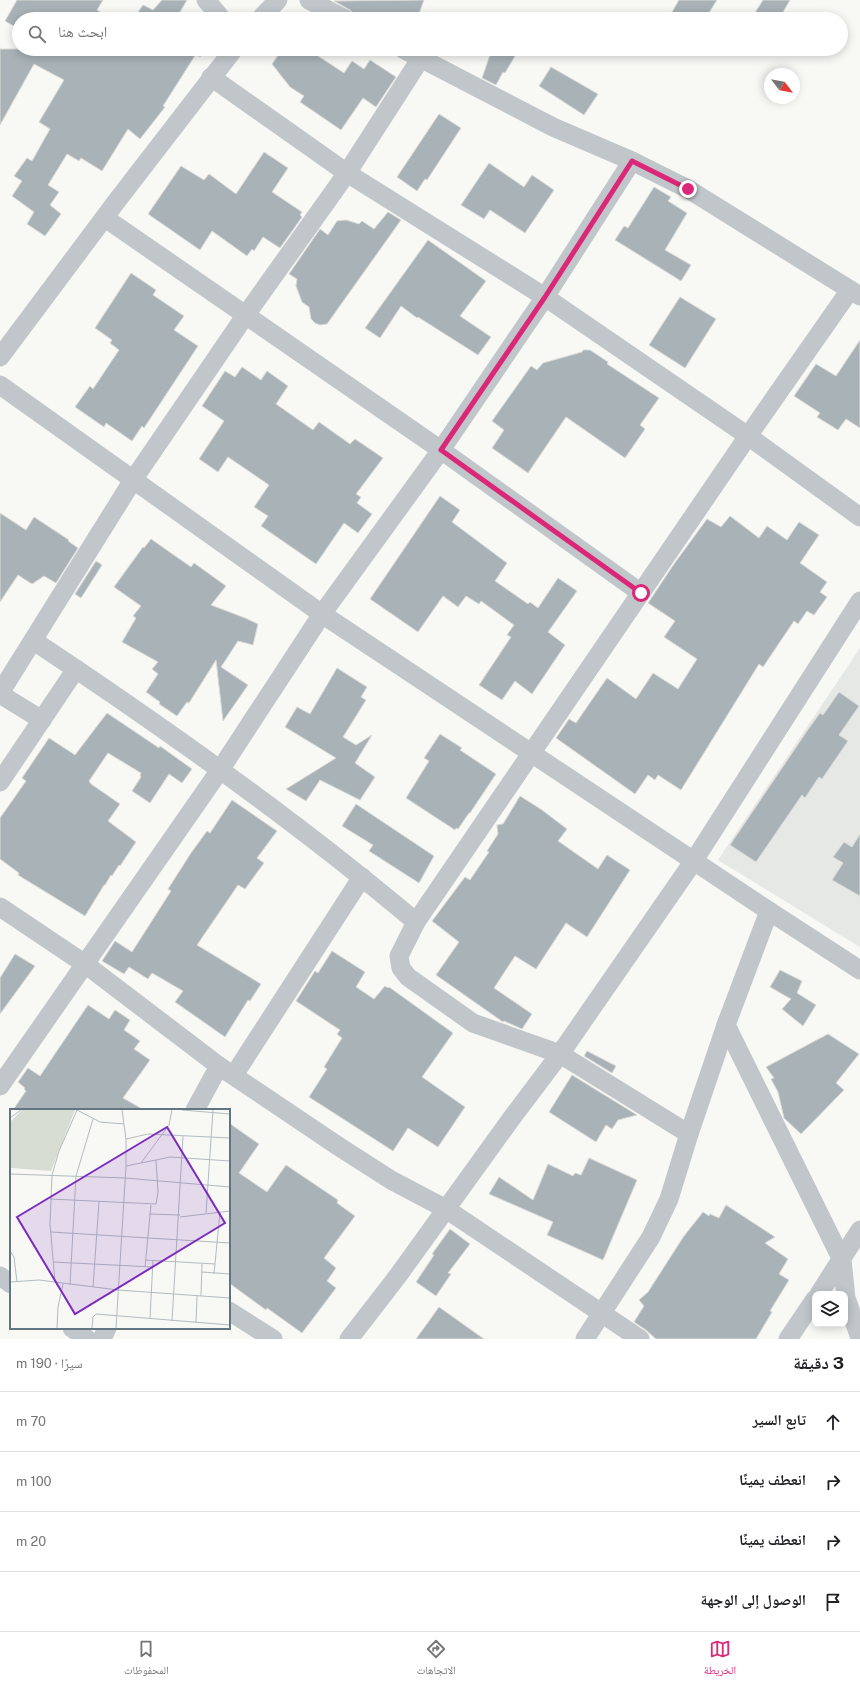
<!DOCTYPE html>
<html lang="ar">
<head>
<meta charset="utf-8">
<style>
	:root { --surface:#fff; --page:#f2f2f2; --text:#202124; --muted:#757577; --line:#e0e0e0; --accent:#db2777 }
	body { margin:0; font-family:"Public Sans","Noto Naskh Arabic",sans-serif; background:var(--page); color:var(--text); direction:rtl }
	.controls { position:absolute; right:12px; bottom:12px; display:grid; overflow:hidden; border-radius:8px; box-shadow:0 2px 10px #0003 }
	.controls button { width:36px; height:36px; display:grid; place-items:center; padding:0; border:0; border-bottom:1px solid var(--line); background:var(--surface); color:var(--text); font:20px sans-serif }
	.compass { position:absolute; left:764px; top:68px; width:36px; height:36px; border-radius:50%; background:var(--surface); box-shadow:0 2px 10px #0003; rotate:121deg }
	.stop { position:absolute; width:12px; height:12px; margin:-9px; border:3px solid #db2777; border-radius:50%; background:#fff }
	.stop.end { background:#db2777; border-color:#fff; box-shadow:0 1px 4px #0008 }
	.list { margin:0; padding:0; list-style:none }
	h2 { display:flex; justify-content:space-between; align-items:center; height:52px; margin:0; padding:0 16px; font-size:17px }
	h2 small { font-size:13px; font-weight:400; color:var(--muted) }
	.list li { display:grid; grid-template-columns:26px 1fr auto; gap:12px; align-items:center; box-sizing:border-box; height:60px; padding:0 16px; border-top:1px solid var(--line) }
	.list b { display:block; font-size:15px; white-space:nowrap }
	.list em { font-size:13px; font-style:normal; color:var(--muted) }
	.icon { flex:none; width:22px; height:22px; fill:none; stroke:currentColor; stroke-width:2; stroke-linecap:round; stroke-linejoin:round }
	.map { position:relative; flex:none; width:860px; height:1339px; overflow:hidden; direction:ltr }
	.search { position:absolute; background:var(--surface); box-shadow:0 2px 10px #0003; left:12px; right:12px; top:12px; height:44px; display:flex; align-items:center; gap:10px; box-sizing:border-box; padding:0 14px; border-radius:22px; color:var(--muted); font-size:15px }
	.sheet { height:292px; background:var(--surface) }
	nav { display:flex; justify-content:space-around; align-items:center; box-sizing:border-box; height:56px; border-top:1px solid var(--line); background:var(--surface); font-size:11px; color:var(--muted) }
	nav a { display:grid; justify-items:center; gap:2px }
	nav .on { color:var(--accent) }
	.map>svg:first-child { display:block }
	.built { fill:#e6e8e6 }
	.building { fill:#a8b2b7; stroke:#dadad7 }
	.lines { fill:none; stroke-linecap:round; stroke-linejoin:round }
	.street { stroke:#c1c6ca; stroke-width:19 }
	.route { stroke:#db2777; stroke-width:5 }
	.inset-road { fill:none; stroke:#b3bcc0; stroke-width:1 }
	.view { fill:#7b2cbf; fill-opacity:0.15; stroke:#7b2cbf; stroke-width:2 }
	.inset-edge { fill:none; stroke:#627682; stroke-width:2 }
</style>
</head>
<body>
<div class="map">
<svg width="860" height="1339" viewBox="0 0 860 1339">
	<rect width="100%" height="100%" fill="#f8f8f5"/>
	<polygon class="built" points="860,648 860,947 718,860"/>
	<g class="building">
		<polygon points="17,0 103,0 97,10 112,19 19,19 19,29 5,21"/>
		<polygon points="162,0 187,0 176,19 147,19 138,12 143,5 153,10"/>
		<polygon points="424,0 417,19 356,19 354,14 350,10 334,1"/>
		<polygon points="679,0 717,0 705,19 668,19"/>
		<polygon points="763,0 790,0 779,19 751,19"/>
		<polygon points="598,13 608,19 595,19"/>
		<polygon points="0,49 205,49 200,57 196,54 163,106 165,107 140,139 128,129 102,171 81,158 79,161 67,154 48,185 59,192 50,205 61,214 45,236 27,224 34,212 12,196 22,181 14,176 27,158 32,161 50,129 39,122 64,80 34,64 0,125"/>
		<polygon points="282,49 314,49 312,52 344,73 352,61 364,69 370,60 396,77 376,107 363,98 341,130 300,102 304,96 290,87 272,64"/>
		<polygon points="492,49 515,56 505,73 503,72 496,85 482,78"/>
		<polygon points="551,67 598,94 584,115 539,86"/>
		<polygon points="439,114 461,128 427,180 425,179 417,191 397,177"/>
		<polygon points="264,152 288,168 272,192 302,212 300,215 302,217 280,248 263,237 254,251 252,249 247,256 212,231 200,250 148,214 181,166 204,180 209,174 236,194"/>
		<polygon points="489,163 524,187 532,175 554,190 525,233 490,210 484,219 461,205"/>
		<polygon points="654,187 671,197 668,201 687,213 665,250 691,265 681,281 615,240 624,226 628,228"/>
		<polygon points="388,212 401,220 327,324 320,325 315,323 311,319 309,307 302,302 296,286 297,279 289,274 320,229 328,235 337,221 346,220 359,224 362,221 374,229"/>
		<polygon points="428,240 486,281 460,316 491,337 478,355 418,317 417,318 401,306 380,338 365,328"/>
		<polygon points="131,273 156,290 153,295 184,316 174,330 198,346 144,428 142,426 132,441 106,423 104,427 75,407 90,386 93,389 119,350 110,343 112,340 95,328"/>
		<polygon points="680,297 716,319 685,368 649,345"/>
		<polygon points="860,340 860,428 846,419 838,430 817,417 820,413 794,396 816,364 836,376"/>
		<polygon points="583,350 590,350 608,362 607,364 659,398 640,425 645,429 625,458 566,417 528,473 492,448 504,430 492,421 531,366 537,370 543,363 582,352"/>
		<polygon points="242,367 261,380 267,371 288,386 276,404 313,430 319,422 350,444 355,439 383,458 356,494 361,497 357,503 372,514 358,533 344,523 316,564 261,526 268,516 254,507 269,485 228,457 218,472 199,459 224,421 202,406 225,371 235,377"/>
		<polygon points="440,496 460,510 452,522 507,563 495,581 528,604 530,602 538,608 558,578 577,591 548,632 565,645 532,694 515,681 502,700 479,685 511,637 507,635 514,625 481,601 479,604 466,596 458,607 443,596 418,632 370,599"/>
		<polygon points="0,513 26,530 34,517 69,540 68,541 78,548 56,583 44,576 32,584 18,575 0,602"/>
		<polygon points="730,516 759,538 767,526 787,540 799,522 819,535 800,563 827,582 820,592 827,597 814,615 807,611 798,624 794,621 763,667 759,664 681,790 658,775 655,780 648,775 635,794 556,738 569,719 576,723 607,678 636,699 653,673 678,689 697,659 664,637 675,621 648,603 674,564 707,519 721,527"/>
		<polygon points="151,539 191,567 194,563 226,586 211,605 245,618 258,624 253,645 238,641 221,667 248,685 223,721 216,660 189,703 187,702 177,716 159,704 160,702 146,692 158,674 152,669 158,662 122,642 136,618 133,616 141,606 114,587 143,547 144,548"/>
		<polygon points="96,561 102,565 81,598 75,594"/>
		<polygon points="337,668 367,687 361,697 366,700 343,737 356,745 372,735 355,763 375,777 360,800 320,780 306,801 286,789 336,758 285,727 297,707 310,714"/>
		<polygon points="839,692 859,706 839,735 848,741 822,779 819,777 805,798 802,795 756,862 730,845 807,731 820,713 823,715"/>
		<polygon points="107,713 159,748 160,746 192,769 182,783 169,774 150,803 132,791 141,777 140,776 141,773 108,753 89,781 91,784 120,804 108,821 136,842 120,866 119,865 112,876 111,875 105,885 104,885 85,916 18,875 19,873 0,859 0,818 26,781 22,778 49,738 75,755"/>
		<polygon points="440,734 462,748 460,750 496,774 470,813 469,813 458,829 456,828 455,830 406,798 429,761 424,758"/>
		<polygon points="520,796 542,810 567,829 558,841 598,869 607,855 630,870 587,937 566,923 536,969 515,956 494,988 532,1014 522,1029 504,1021 503,1022 436,975 459,942 432,921 465,877 470,880 489,852 487,851 498,834 497,825 503,824"/>
		<polygon points="232,800 277,831 257,858 264,863 245,889 238,885 197,945 261,984 250,1001 248,1000 225,1037 175,1002 183,991 152,973 148,979 129,967 124,974 102,961 115,941 132,952 171,891 168,889 191,853 207,831 210,833"/>
		<polygon points="356,804 434,856 419,883 369,851 373,845 342,826"/>
		<polygon points="860,834 860,896 832,880 843,863 833,857 844,842 852,847"/>
		<polygon points="332,951 365,972 356,987 374,999 385,986 388,988 389,987 453,1033 422,1077 465,1107 438,1147 408,1128 393,1151 309,1097 327,1069 324,1067 342,1038 337,1034 340,1030 296,1001 315,971 318,973"/>
		<polygon points="15,954 35,966 0,1014 0,978"/>
		<polygon points="780,970 802,981 797,993 816,1005 803,1026 782,1009 791,999 770,987"/>
		<polygon points="88,1005 109,1019 115,1010 130,1020 124,1030 140,1041 134,1049 150,1060 123,1098 144,1110 13,1110 26,1091 24,1089 25,1088 18,1082 28,1068 40,1076"/>
		<polygon points="828,1034 859,1054 836,1083 844,1090 801,1134 784,1118 778,1092 771,1079 774,1078 766,1067"/>
		<polygon points="587,1051 616,1066 612,1073 584,1056"/>
		<polygon points="572,1075 637,1115 618,1120 612,1129 606,1125 596,1142 549,1112"/>
		<polygon points="229,1123 259,1144 239,1173 267,1192 286,1165 338,1200 337,1203 355,1216 324,1258 336,1268 327,1281 336,1288 302,1333 267,1308 266,1310 229,1283"/>
		<polygon points="589,1158 637,1180 603,1260 547,1235 553,1222 489,1194 499,1177 533,1200 548,1164 573,1176 575,1173 581,1175"/>
		<polygon points="726,1205 775,1237 765,1243 788,1259 779,1274 789,1280 770,1311 772,1312 756,1339 656,1339 646,1330 634,1322 644,1306 639,1300 648,1292 684,1236 703,1212 709,1216 710,1214 719,1218"/>
		<polygon points="450,1229 470,1244 448,1273 451,1274 436,1296 416,1282 434,1255 432,1254"/>
		<polygon points="439,1307 484,1339 416,1339"/>
	</g>
	<g class="lines">
		<g class="street">
			<polyline points="206,0 222,19"/>
			<polyline points="309,0 345,19"/>
			<polyline points="260,19 278,0"/>
			<polyline points="403,49 553,127 632,161 688,189 860,296"/>
			<polyline points="211,77 347,173 545,297 748,436 860,517"/>
			<polyline points="105,218 441,450 641,593"/>
			<polyline points="0,357 116,202 234,49"/>
			<polyline points="0,385 322,614 769,911 726,1025 842,1260 846,1298 860,1338"/>
			<path d="M 34,641 C 165,728 295,820 416,922"/>
			<polyline points="0,693 133,480 245,316 347,173 421,58"/>
			<polyline points="0,694 42,720"/>
			<polyline points="0,782 76,669"/>
			<polyline points="0,907 85,964 219,1066 338,1146 391,1180 446,1209 640,1339"/>
			<polyline points="769,911 860,970"/>
			<polyline points="726,1025 689,1134 560,1054 473,1023 408,977 401,968 399,956 416,922 748,436 850,290"/>
			<polyline points="234,1075 362,877"/>
			<polyline points="0,1086 220,770 322,614 441,450 545,297 632,161"/>
			<polyline points="195,1110 219,1066"/>
			<polyline points="0,1276 11,1284"/>
			<polyline points="819,1294 860,1230"/>
			<polyline points="229,1311 273,1339"/>
			<polyline points="72,1328 87,1339"/>
			<polyline points="102,1339 107,1328"/>
			<polyline points="349,1339 397,1277 511,1119 560,1054 693,862 860,601"/>
			<polyline points="585,1339 651,1237 669,1199 689,1134"/>
			<polyline points="788,1339 815,1299"/>
		</g>
	</g>
	<g class="lines">
		<polyline class="route" points="641,593 441,450 545,297 632,161 688,189"/>
	</g>
	<g transform="translate(10 1109)">
		<rect width="220" height="220" fill="#f8f8f5"/>
		<path d="M 12,1 L 65,1 L 41,62 L 0,59 L 0,13 Z" fill="#d8ddd4"/>
		<path class="inset-road" d="M 67,1 L 90,13 L 114,15M 112,1 L 116,30 L 116,57M 172,1 L 220,5M 0,9 L 11,1M 116,30 L 138,25 L 220,29M 146,51 L 160,48 L 220,52M 0,65 L 115,69 L 220,78M 40,90 L 146,95 L 148,83 L 146,51 L 131,54M 196,104 L 203,1M 139,105 L 170,106M 170,108 L 220,102M 41,123 L 220,134M 0,142 L 4,148 L 7,173M 135,151 L 205,155M 43,153 L 143,158M 135,158 L 141,96M 192,163 L 220,165M 204,165 L 210,103M 0,173 L 29,171 L 108,181 L 220,189M 45,173 L 40,115 L 42,66 L 49,42 L 67,1M 60,176 L 66,67 L 83,10M 83,178 L 89,93M 191,187 L 192,155M 140,209 L 143,151M 162,212 L 173,27M 186,214 L 187,187M 47,219 L 48,198 L 53,175M 82,219 L 83,208 L 86,205 L 220,216M 106,219 L 116,57 L 131,54 L 159,16 L 162,1"/>
		<path class="view" d="M 157,18 L 215,114 L 65,205 L 7,108 Z"/>
		<rect width="220" height="220" class="inset-edge"/>
	</g>
</svg>
<div class="controls">
<button><svg class="icon" aria-label="layers" viewBox="0 0 24 24"><path d="M12 4l9 5-9 5-9-5zM3 14l9 5 9-5"/></svg></button>
</div>
<svg class="compass" viewBox="-18 -18 36 36"><path d="M0-13l5 13h-10z" fill="#e53935"/><path d="M0 13l5-13h-10z" fill="#757577"/></svg>
<div class="stop" style="left:641px;top:593px"></div>
<div class="stop end" style="left:688px;top:189px"></div>
<div class="search"><svg class="icon" aria-label="search" viewBox="0 0 24 24"><circle cx="10" cy="10" r="6"/><path d="M15 15l6 6"/></svg>ابحث هنا</div>
</div>
<section class="sheet">
<h2>3 دقيقة<small>سيرًا · 190 m</small></h2>
<ul class="list">
<li><svg class="icon" aria-label="ahead" viewBox="0 0 24 24"><path d="M12 20V5M6 11l6-6 6 6"/></svg><div><b>تابع السير</b></div><em>70 m</em></li>
<li><svg class="icon" aria-label="right" viewBox="0 0 24 24"><path d="M7 20v-9h11M14 6l5 5-5 5"/></svg><div><b>انعطف يمينًا</b></div><em>100 m</em></li>
<li><svg class="icon" aria-label="right" viewBox="0 0 24 24"><path d="M7 20v-9h11M14 6l5 5-5 5"/></svg><div><b>انعطف يمينًا</b></div><em>20 m</em></li>
<li><svg class="icon" aria-label="arrive" viewBox="0 0 24 24"><path d="M6 21V4h12l-3 4 3 4H6"/></svg><div><b>الوصول إلى الوجهة</b></div></li>
</ul>
</section>
<nav>
<a class="on"><svg class="icon" aria-label="map" viewBox="0 0 24 24"><path d="M3 6l6-2 6 2 6-2v14l-6 2-6-2-6 2zM9 4v14M15 6v14"/></svg>الخريطة</a>
<a><svg class="icon" aria-label="directions" viewBox="0 0 24 24"><path d="M12 3l9 9-9 9-9-9zM9 14v-3h6M13 9l2 2-2 2"/></svg>الاتجاهات</a>
<a><svg class="icon" aria-label="saved" viewBox="0 0 24 24"><path d="M7 4h10v16l-5-4-5 4z"/></svg>المحفوظات</a>
</nav>
</body>
</html>
